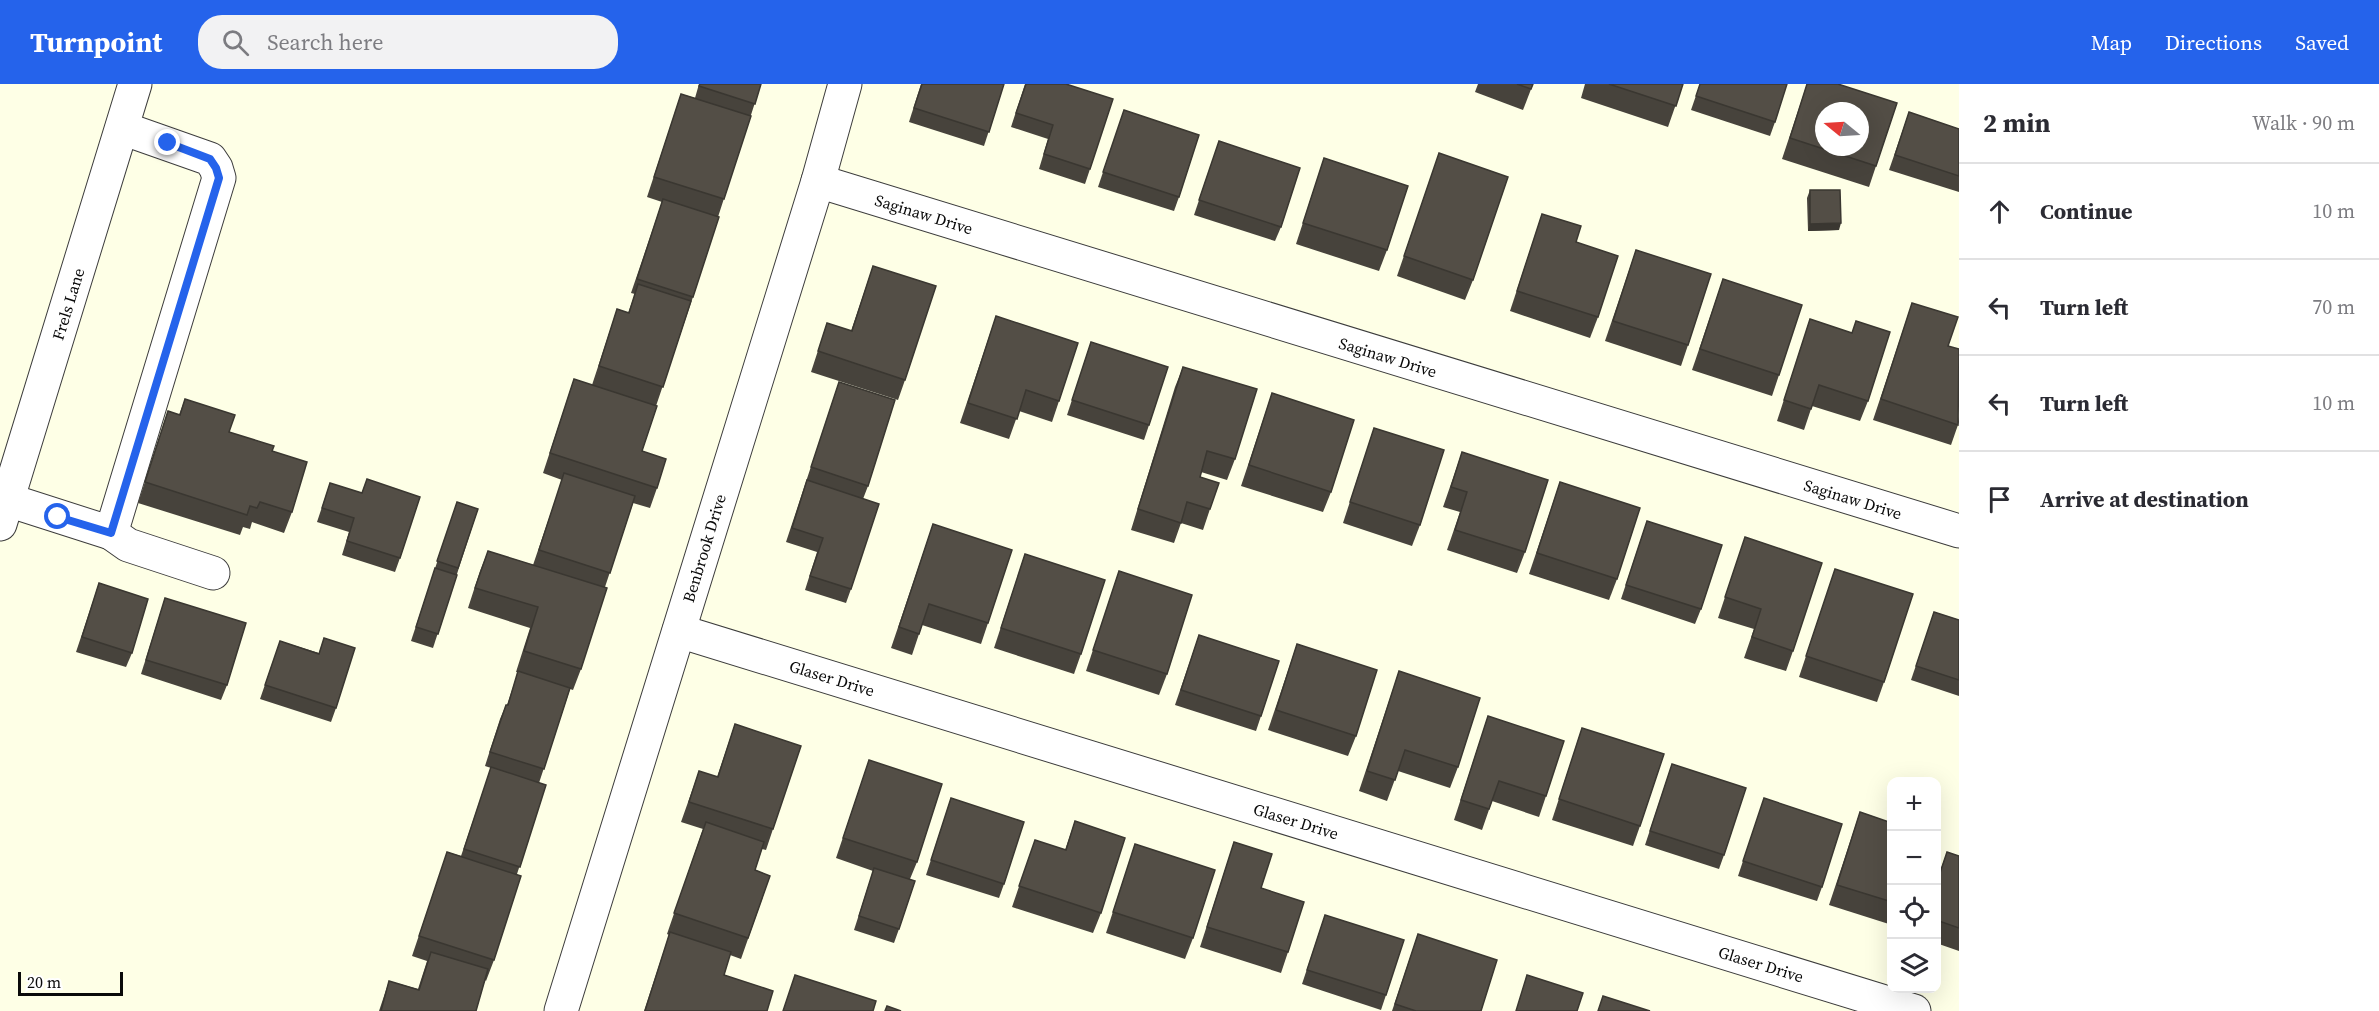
<!DOCTYPE html>
<html lang="en">
<head>
<meta charset="utf-8">
<style>
	:root { --surface:#fff; --page:#f2f2f3; --text:#2b2b33; --muted:#7c7c81; --line:#e1e1e2; --accent:#2563eb }
	body { margin:0; font-family:"Source Serif 4",serif; background:var(--page); color:var(--text) }
	.controls { position:absolute; right:18px; bottom:18px; display:grid; overflow:hidden; border-radius:12px; box-shadow:0 6px 24px #0002 }
	.controls button { width:54px; height:54px; display:grid; place-items:center; padding:0; border:0; border-bottom:2px solid var(--line); background:var(--surface); color:var(--text); font:30px sans-serif }
	.compass { position:absolute; left:1815px; top:18px; width:54px; height:54px; border-radius:50%; background:var(--surface); box-shadow:0 6px 24px #0002; rotate:288deg }
	.scale { position:absolute; left:18px; bottom:15px; width:105px; box-sizing:border-box; padding-left:6px; border:3px solid #0a0a0a; border-top:0; font-size:16px; line-height:21px; white-space:nowrap; color:#0a0a0a; -webkit-text-stroke:4px #fff; paint-order:stroke }
	.stop { position:absolute; width:18px; height:18px; margin:-14px; border:4px solid #2563eb; border-radius:50%; background:#fff }
	.stop.end { background:#2563eb; border-color:#fff; box-shadow:0 2px 6px #0008 }
	.list { margin:0; padding:0; list-style:none }
	h2 { display:flex; justify-content:space-between; align-items:center; height:78px; margin:0; padding:0 24px; font-size:26px }
	h2 small { font-size:20px; font-weight:400; color:var(--muted) }
	.list li { display:grid; grid-template-columns:39px 1fr auto; gap:18px; align-items:center; box-sizing:border-box; height:96px; padding:0 24px; border-top:2px solid var(--line) }
	.list b { display:block; font-size:22px; white-space:nowrap }
	.list em { font-size:20px; font-style:normal; color:var(--muted) }
	.icon { flex:none; width:33px; height:33px; fill:none; stroke:currentColor; stroke-width:2; stroke-linecap:round; stroke-linejoin:round }
	.map { position:relative; flex:none; width:1959px; height:927px; overflow:hidden }
	header { display:flex; align-items:center; gap:36px; box-sizing:border-box; height:84px; padding:0 30px; background:var(--accent); color:#fff }
	header strong { font-size:28px }
	nav { display:flex; gap:33px; margin-inline-start:auto; font-size:21px }
	.search { width:420px; height:54px; background:var(--page); display:flex; align-items:center; gap:15px; box-sizing:border-box; padding:0 21px; border-radius:24px; color:var(--muted); font-size:22px }
	main { display:flex }
	aside { flex:1; background:var(--surface) }
	.map>svg:first-child { display:block }
	.lines { fill:none; stroke-linecap:round; stroke-linejoin:round }
	.minor-casing { stroke:#3d3d3d; stroke-width:35 }
	.minor { stroke:#fff; stroke-width:33 }
	.wall { fill:#47433c }
	.shaded-wall { fill:#3a3731 }
	.building { fill:#534e46; stroke:#3a3731; stroke-width:1.5; fill-rule:evenodd }
	.route { stroke:#2563eb; stroke-width:8 }
	.labels { text-anchor:middle; dominant-baseline:central; stroke-width:6; stroke-linejoin:round; paint-order:stroke }
	.street-label { font-size:16px; fill:#0a0a0a; stroke:#fff }
</style>
</head>
<body>
<header>
<strong>Turnpoint</strong>
<div class="search"><svg class="icon" aria-label="search" viewBox="0 0 24 24"><circle cx="10" cy="10" r="6"/><path d="M15 15l6 6"/></svg>Search here</div>
<nav><a>Map</a><a>Directions</a><a>Saved</a></nav>
</header>
<main>
<div class="map">
<svg width="1959" height="927" viewBox="0 0 1959 927">
	<rect width="100%" height="100%" fill="#feffe6"/>
	<g class="lines">
		<g class="minor-casing">
			<g id="minor">
				<polyline points="818,97 1959,447"/>
				<polyline points="8,416 111,449 116,433 219,94 216,84 210,75 122,44"/>
				<polyline points="0,440 135,0"/>
				<polyline points="111,449 128,461 213,489"/>
				<polyline points="679,547 1914,927"/>
				<polyline points="561,927 818,97 845,0"/>
			</g>
		</g>
		<use href="#minor" class="minor"/>
	</g>
	<g class="wall">
		<polygon points="699,0 761,0 718,133 693,213 656,322 642,367 657,404 650,424 633,419 605,503 581,585 573,606 570,605 539,699 546,701 517,790 494,876 486,897 485,896 476,927 379,927 389,897 418,905 427,877 412,872 447,768 461,772 491,684 485,682 500,635 506,621 507,621 518,588 516,588 530,544 468,524 480,487 488,467 533,481 562,396 543,389 567,316 574,295 592,301 617,225 628,229 635,210 631,209 662,118 647,113 681,10 695,14"/>
		<polygon points="921,0 1004,0 984,62 909,38"/>
		<polygon points="1025,0 1090,85 1085,100 1039,85 1048,55 1011,43"/>
		<polygon points="1478,0 1533,0 1523,26 1475,8"/>
		<polygon points="1585,0 1683,0 1668,43 1581,14"/>
		<polygon points="1700,0 1775,38 1770,52 1691,26"/>
		<polygon points="1807,0 1876,82 1869,103 1782,75"/>
		<polygon points="1124,26 1179,113 1174,127 1098,103"/>
		<polygon points="1909,28 1959,45 1959,108 1889,86"/>
		<polygon points="1219,57 1281,143 1275,157 1194,131"/>
		<polygon points="1324,74 1387,166 1379,187 1296,160"/>
		<polygon points="1432,90 1473,196 1465,216 1397,192"/>
		<polygon points="1810,106 1839,146 1808,147 1807,114"/>
		<polygon points="1542,130 1576,158 1598,233 1590,254 1510,227"/>
		<polygon points="1636,166 1688,261 1681,282 1605,257"/>
		<polygon points="873,182 905,296 898,316 811,288 827,239 851,247"/>
		<polygon points="1723,195 1779,291 1772,312 1692,286"/>
		<polygon points="1912,219 1948,262 1959,338 1951,361 1873,336"/>
		<polygon points="996,232 1059,317 1052,338 1019,327 1009,355 960,339"/>
		<polygon points="1810,235 1868,317 1860,337 1812,322 1804,346 1777,337"/>
		<polygon points="1091,258 1149,341 1144,356 1067,331"/>
		<polygon points="1183,283 1235,375 1227,396 1201,388 1200,393 1210,425 1203,446 1181,439 1174,459 1131,446 1175,303"/>
		<polygon points="839,298 868,402 863,415 851,505 846,519 805,506 817,468 786,458"/>
		<polygon points="1272,309 1331,408 1323,428 1241,402"/>
		<polygon points="185,315 229,348 272,367 292,428 284,449 252,438 250,445 243,443 240,451 138,419 168,327 179,331"/>
		<polygon points="1374,344 1420,441 1412,462 1343,439"/>
		<polygon points="1462,368 1525,468 1517,489 1447,466 1460,428 1443,423"/>
		<polygon points="367,395 400,474 395,488 342,471 349,448 317,438 330,399 362,409"/>
		<polygon points="1560,398 1617,495 1609,516 1529,490"/>
		<polygon points="457,418 478,425 433,564 411,557"/>
		<polygon points="1647,437 1701,525 1695,540 1621,515"/>
		<polygon points="933,440 988,539 981,560 922,541 912,571 891,564"/>
		<polygon points="1745,453 1793,567 1786,587 1744,574 1754,545 1718,534"/>
		<polygon points="1025,470 1081,570 1074,590 994,564"/>
		<polygon points="1835,485 1884,598 1877,618 1799,593"/>
		<polygon points="1119,487 1167,590 1159,611 1086,587"/>
		<polygon points="99,499 132,569 126,583 76,568"/>
		<polygon points="165,514 227,601 221,616 141,590"/>
		<polygon points="1934,528 1959,536 1959,612 1911,596"/>
		<polygon points="1199,551 1261,632 1256,647 1175,621"/>
		<polygon points="324,554 336,624 331,638 260,615 280,557 319,569"/>
		<polygon points="1297,560 1356,652 1348,672 1268,646"/>
		<polygon points="1399,587 1458,683 1450,704 1398,687 1387,717 1359,707"/>
		<polygon points="1488,632 1546,712 1539,733 1492,717 1482,746 1454,736"/>
		<polygon points="735,640 773,745 766,766 762,765 755,786 770,792 741,875 730,871 724,891 767,927 644,927 669,851 667,850 703,745 681,738 699,687 717,693"/>
		<polygon points="1582,644 1640,742 1633,762 1552,736"/>
		<polygon points="869,676 917,778 910,795 899,845 894,859 854,846 873,787 836,774"/>
		<polygon points="1672,680 1724,771 1719,785 1645,761"/>
		<polygon points="951,714 1004,800 999,814 926,791"/>
		<polygon points="1764,714 1822,803 1817,817 1738,792"/>
		<polygon points="1860,728 1892,739 1892,841 1829,821"/>
		<polygon points="1075,737 1101,829 1093,849 1012,823 1035,756 1065,766"/>
		<polygon points="1234,758 1261,804 1288,868 1281,889 1200,863"/>
		<polygon points="1135,760 1193,854 1185,875 1106,849"/>
		<polygon points="1947,768 1959,772 1959,867 1936,859 1936,798"/>
		<polygon points="1325,831 1386,911 1381,926 1302,900"/>
		<polygon points="1418,850 1481,927 1392,927"/>
	</g>
	<polygon class="shaded-wall" points="1841,139 1839,146 1808,147 1810,140"/>
	<g class="building">
		<polygon points="700,0 761,0 755,20 699,2"/>
		<polygon points="922,0 1004,0 989,48 914,24"/>
		<polygon points="1026,0 1066,0 1113,15 1090,85 1044,70 1053,41 1016,29"/>
		<polygon points="1517,0 1533,0 1531,5"/>
		<polygon points="1609,0 1683,0 1676,22"/>
		<polygon points="1700,0 1787,0 1775,38 1696,12"/>
		<path d="M 1807,0 L 1838,0 L 1897,19 L 1876,82 L 1790,54 ZM 1824,27 L 1860,27 L 1860,63 L 1824,63 Z"/>
		<polygon points="681,10 751,32 724,115 654,93"/>
		<polygon points="1124,26 1199,51 1179,113 1103,88"/>
		<polygon points="1909,28 1959,45 1959,92 1895,71"/>
		<polygon points="1219,57 1300,84 1281,143 1199,116"/>
		<polygon points="1439,69 1508,93 1473,196 1404,172"/>
		<polygon points="1324,74 1408,102 1387,166 1303,139"/>
		<polygon points="1810,106 1840,106 1841,139 1810,140"/>
		<polygon points="663,115 719,133 693,213 637,195"/>
		<polygon points="1542,130 1581,142 1576,158 1618,172 1598,233 1517,207"/>
		<polygon points="1636,166 1711,190 1688,261 1613,237"/>
		<polygon points="873,182 936,202 905,296 818,267 827,239 852,247"/>
		<polygon points="1723,195 1802,221 1779,291 1700,265"/>
		<polygon points="638,200 691,217 663,303 599,282 617,225 629,229"/>
		<polygon points="1912,219 1958,233 1948,262 1959,265 1958,341 1881,315"/>
		<polygon points="996,232 1078,259 1059,317 1026,306 1017,335 968,319"/>
		<polygon points="1810,235 1852,249 1856,237 1890,248 1868,317 1819,301 1811,325 1784,316"/>
		<polygon points="1091,258 1168,283 1149,341 1072,316"/>
		<polygon points="1183,283 1257,305 1235,375 1207,367 1200,393 1219,399 1210,425 1187,418 1181,439 1138,425"/>
		<polygon points="574,295 657,322 642,367 666,375 657,404 550,369"/>
		<polygon points="839,298 895,316 868,402 811,383"/>
		<polygon points="1272,309 1354,336 1331,408 1249,381"/>
		<polygon points="185,315 235,331 229,348 274,362 272,367 307,378 292,428 260,418 257,424 250,422 247,431 145,398 168,327 180,331"/>
		<polygon points="1374,344 1444,366 1420,441 1350,418"/>
		<polygon points="1462,368 1548,396 1525,468 1455,446 1467,408 1451,403"/>
		<polygon points="564,389 635,412 610,489 539,466"/>
		<polygon points="367,395 420,413 400,474 347,457 354,434 322,424 330,399 362,409"/>
		<polygon points="807,396 879,420 851,505 810,492 823,454 792,444"/>
		<polygon points="1560,398 1640,424 1617,495 1537,469"/>
		<polygon points="457,418 478,425 458,484 437,477"/>
		<polygon points="1647,437 1722,461 1701,525 1626,501"/>
		<polygon points="933,440 1012,466 988,539 929,520 919,550 899,543"/>
		<polygon points="1745,453 1822,479 1793,567 1752,553 1761,525 1725,513"/>
		<polygon points="488,467 607,504 581,585 524,567 538,523 475,504"/>
		<polygon points="1025,470 1105,496 1081,570 1001,544"/>
		<polygon points="435,484 457,491 438,550 416,543"/>
		<polygon points="1835,485 1913,510 1884,598 1806,572"/>
		<polygon points="1119,487 1192,511 1167,590 1093,566"/>
		<polygon points="99,499 148,515 132,569 82,553"/>
		<polygon points="165,514 246,539 227,601 146,576"/>
		<polygon points="1934,528 1959,536 1959,596 1916,582"/>
		<polygon points="1199,551 1279,577 1261,632 1181,606"/>
		<polygon points="324,554 355,564 336,624 265,601 280,557 319,570"/>
		<polygon points="1297,560 1377,586 1356,652 1276,626"/>
		<polygon points="518,587 570,604 544,685 490,668 506,621 508,621"/>
		<polygon points="1399,587 1480,614 1458,683 1405,666 1395,696 1367,687"/>
		<polygon points="1488,632 1564,657 1546,712 1499,697 1489,725 1461,716"/>
		<polygon points="735,640 801,662 773,745 689,718 699,687 718,693"/>
		<polygon points="1582,644 1664,670 1640,742 1559,715"/>
		<polygon points="869,676 942,700 917,778 843,754"/>
		<polygon points="1672,680 1746,704 1724,771 1650,747"/>
		<polygon points="491,683 546,701 520,783 464,765"/>
		<polygon points="951,714 1024,738 1004,800 931,776"/>
		<polygon points="1764,714 1842,740 1822,803 1743,777"/>
		<polygon points="1860,728 1892,739 1892,818 1837,801"/>
		<polygon points="1075,737 1125,754 1101,829 1019,802 1035,756 1066,766"/>
		<polygon points="706,738 764,758 755,786 770,792 748,854 674,829"/>
		<polygon points="1234,758 1272,770 1261,804 1304,818 1288,868 1207,843"/>
		<polygon points="1135,760 1215,786 1193,854 1113,828"/>
		<polygon points="447,768 521,792 494,876 419,852"/>
		<polygon points="1947,768 1959,772 1959,844 1936,836 1936,801"/>
		<polygon points="874,784 915,797 899,845 859,832"/>
		<polygon points="1325,831 1404,856 1386,911 1307,886"/>
		<polygon points="670,848 731,868 724,891 773,907 767,927 645,927"/>
		<polygon points="1418,850 1497,876 1481,927 1416,927 1395,920"/>
		<polygon points="431,868 488,885 476,927 381,927 389,897 419,906"/>
		<polygon points="795,891 876,917 873,927 783,927"/>
		<polygon points="1527,891 1583,909 1577,927 1516,927"/>
		<polygon points="1603,912 1650,927 1598,927"/>
		<polygon points="887,922 901,927 885,927"/>
	</g>
	<g class="lines">
		<polyline class="route" points="58,433 111,449 219,94 216,84 210,75 168,59"/>
	</g>
	<g class="labels">
		<g class="street-label">
			<text transform="translate(924 130) rotate(17)">Saginaw Drive</text>
			<text transform="translate(68 220) rotate(-73)">Frels Lane</text>
			<text transform="translate(1388 273) rotate(17)">Saginaw Drive</text>
			<text transform="translate(1853 415) rotate(17)">Saginaw Drive</text>
			<text transform="translate(704 464) rotate(-73)">Benbrook Drive</text>
			<text transform="translate(832 594) rotate(17)">Glaser Drive</text>
			<text transform="translate(1296 737) rotate(17)">Glaser Drive</text>
			<text transform="translate(1761 880) rotate(17)">Glaser Drive</text>
		</g>
	</g>
</svg>
<div class="controls">
<button>+</button>
<button>−</button>
<button><svg class="icon" aria-label="locate" viewBox="0 0 24 24"><circle cx="12" cy="12" r="6"/><path d="M12 2v4M12 18v4M2 12h4M18 12h4"/></svg></button>
<button><svg class="icon" aria-label="layers" viewBox="0 0 24 24"><path d="M12 4l9 5-9 5-9-5zM3 14l9 5 9-5"/></svg></button>
</div>
<svg class="compass" viewBox="-18 -18 36 36"><path d="M0-13l5 13h-10z" fill="#e53935"/><path d="M0 13l5-13h-10z" fill="#7c7c81"/></svg>
<div class="scale">20 m</div>
<div class="stop" style="left:58px;top:433px"></div>
<div class="stop end" style="left:168px;top:59px"></div>
</div>
<aside>
<h2>2 min<small>Walk · 90 m</small></h2>
<ul class="list">
<li><svg class="icon" aria-label="ahead" viewBox="0 0 24 24"><path d="M12 20V5M6 11l6-6 6 6"/></svg><div><b>Continue</b></div><em>10 m</em></li>
<li><svg class="icon" aria-label="left" viewBox="0 0 24 24"><path d="M17 20v-9H6M10 6l-5 5 5 5"/></svg><div><b>Turn left</b></div><em>70 m</em></li>
<li><svg class="icon" aria-label="left" viewBox="0 0 24 24"><path d="M17 20v-9H6M10 6l-5 5 5 5"/></svg><div><b>Turn left</b></div><em>10 m</em></li>
<li><svg class="icon" aria-label="arrive" viewBox="0 0 24 24"><path d="M6 21V4h12l-3 4 3 4H6"/></svg><div><b>Arrive at destination</b></div></li>
</ul>
</aside>
</main>
</body>
</html>
